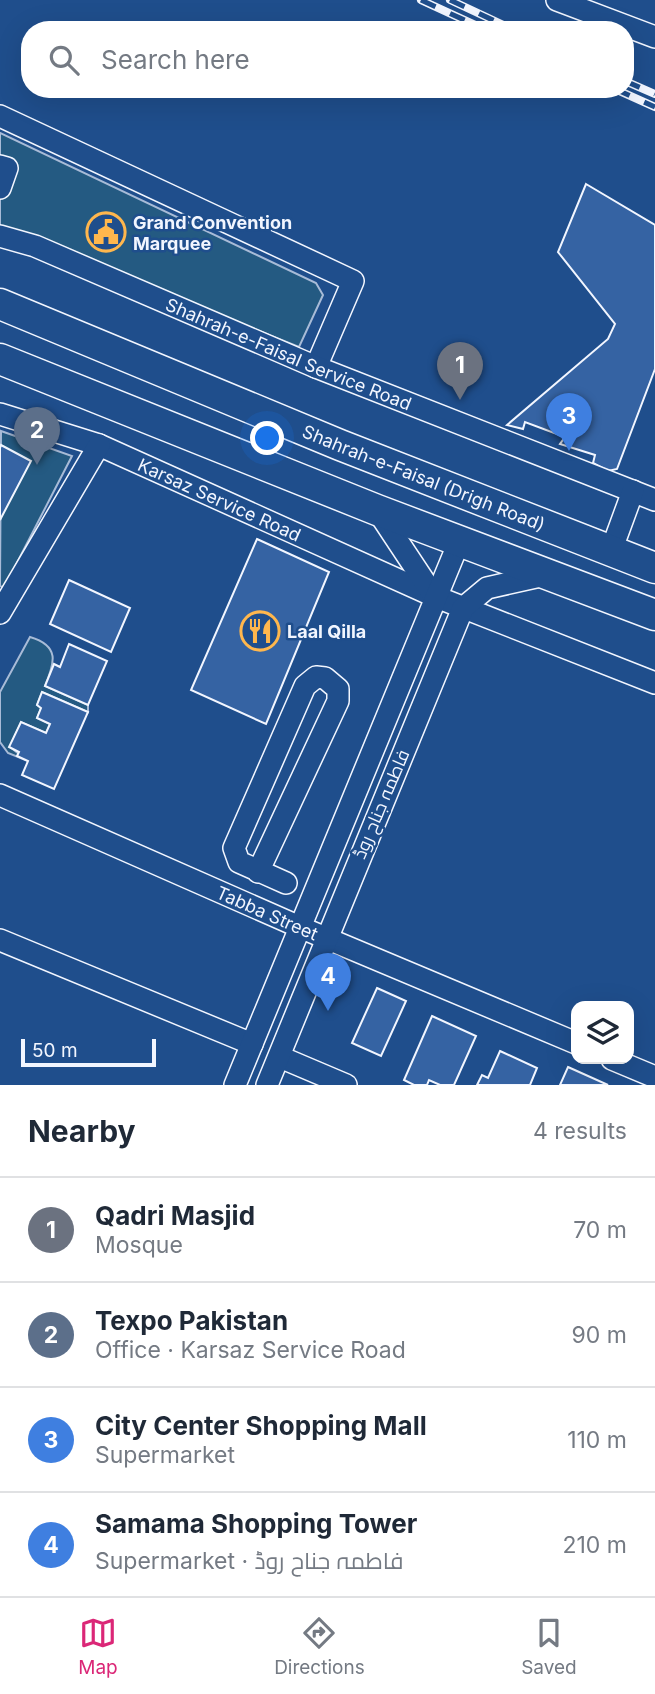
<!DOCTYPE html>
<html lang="en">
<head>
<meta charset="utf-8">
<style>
	:root { --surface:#fff; --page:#f6f6f7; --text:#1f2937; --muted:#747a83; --line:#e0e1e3; --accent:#db2777 }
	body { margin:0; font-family:Inter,Cairo,sans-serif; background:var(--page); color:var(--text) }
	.controls { position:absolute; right:21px; bottom:21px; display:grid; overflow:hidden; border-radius:14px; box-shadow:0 7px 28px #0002 }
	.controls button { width:63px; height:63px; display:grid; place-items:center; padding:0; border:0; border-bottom:2px solid var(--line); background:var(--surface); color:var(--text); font:35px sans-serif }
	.scale { position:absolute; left:21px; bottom:18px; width:135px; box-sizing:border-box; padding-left:7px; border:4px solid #f2f6ff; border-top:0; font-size:19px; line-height:24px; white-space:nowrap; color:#f2f6ff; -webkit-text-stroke:5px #1f4e8c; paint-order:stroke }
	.you { position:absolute; left:268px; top:439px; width:24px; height:24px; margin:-18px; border:5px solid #fff; border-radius:50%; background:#1a73e8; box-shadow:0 0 0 10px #1a73e833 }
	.badge { display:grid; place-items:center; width:46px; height:46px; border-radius:50%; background:var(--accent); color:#fff; font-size:23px; font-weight:700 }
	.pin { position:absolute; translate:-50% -58px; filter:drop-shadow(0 2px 4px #0008) }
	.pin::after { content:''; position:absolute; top:37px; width:24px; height:21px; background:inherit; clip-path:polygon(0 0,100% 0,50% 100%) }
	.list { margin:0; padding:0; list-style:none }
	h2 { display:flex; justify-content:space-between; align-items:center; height:91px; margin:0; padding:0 28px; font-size:30px }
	h2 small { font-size:23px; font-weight:400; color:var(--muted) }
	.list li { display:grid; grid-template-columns:46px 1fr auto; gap:21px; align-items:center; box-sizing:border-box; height:105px; padding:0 28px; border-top:2px solid var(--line) }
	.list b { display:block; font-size:26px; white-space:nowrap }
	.list p { margin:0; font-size:23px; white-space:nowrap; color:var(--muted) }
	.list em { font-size:23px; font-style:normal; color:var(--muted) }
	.icon { flex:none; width:38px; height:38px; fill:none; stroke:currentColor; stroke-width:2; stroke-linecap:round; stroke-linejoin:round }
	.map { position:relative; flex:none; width:655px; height:1085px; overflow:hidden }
	.search { position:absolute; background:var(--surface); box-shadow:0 7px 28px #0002; left:21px; right:21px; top:21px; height:77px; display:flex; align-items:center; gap:18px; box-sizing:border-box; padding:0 24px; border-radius:28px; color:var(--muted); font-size:26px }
	.sheet { height:511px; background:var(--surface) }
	nav { display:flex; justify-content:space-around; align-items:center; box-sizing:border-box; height:98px; border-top:2px solid var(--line); background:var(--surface); font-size:19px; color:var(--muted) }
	nav a { display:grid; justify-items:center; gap:4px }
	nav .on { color:var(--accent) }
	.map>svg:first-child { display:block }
	.green { fill:#245a82; stroke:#a8bbd7; stroke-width:2 }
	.building { fill:#3563a3; stroke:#f2f6ff; stroke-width:2 }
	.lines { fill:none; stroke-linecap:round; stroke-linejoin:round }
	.minor-casing { stroke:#f2f6ff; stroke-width:24 }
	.highway-casing { stroke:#f2f6ff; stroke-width:33 }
	.minor { stroke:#1f4e8c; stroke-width:21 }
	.highway { stroke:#1f4e8c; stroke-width:30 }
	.rail-casing { stroke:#f2f6ff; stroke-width:8 }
	.rail { stroke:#1f4e8c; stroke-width:5; stroke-dasharray:16; stroke-linecap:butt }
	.labels { text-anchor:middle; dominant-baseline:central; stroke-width:5; stroke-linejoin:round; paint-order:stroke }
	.poi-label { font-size:18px; font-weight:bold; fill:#f2f6ff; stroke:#1f4e8c; text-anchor:start }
	.street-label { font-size:18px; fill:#f2f6ff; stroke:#1f4e8c }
</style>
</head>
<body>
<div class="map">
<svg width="655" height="1085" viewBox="0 0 655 1085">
	<rect width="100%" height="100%" fill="#1f4e8c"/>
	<g class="green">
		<polygon points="0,133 316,283 323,295 299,347 0,227"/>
		<polygon points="1,431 72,456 4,588 0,586"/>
		<path d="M 30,637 C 60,646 55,662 45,686 L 88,705 L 88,712 L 42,692 L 37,705 L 41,708 L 37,718 L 50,724 L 46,733 L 21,722 L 10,747 L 28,761 L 8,753 L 0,742 L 0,692 Z"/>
	</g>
	<g class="building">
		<polygon points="586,184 655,225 655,369 617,469 608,471 593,463 595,455 560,444 565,437 525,422 523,429 507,425 608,339 615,324 558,252"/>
		<polygon points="1,445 31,461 0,520 0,448"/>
		<polygon points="257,539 329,572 266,724 191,690"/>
		<polygon points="69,580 130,608 111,652 50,624"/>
		<polygon points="69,644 107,661 88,705 45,686 54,664 60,667"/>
		<polygon points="42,692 88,712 54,789 22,775 28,761 17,756 19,752 9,747 21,722 46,733 50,724 37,718 41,708 37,705"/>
		<polygon points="377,988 406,1001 381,1056 352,1043"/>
		<polygon points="432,1016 476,1036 454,1085 440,1085 429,1080 427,1085 414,1085 404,1080"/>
		<polygon points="500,1051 537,1068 530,1085 477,1085 482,1075 488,1078"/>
		<polygon points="568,1067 608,1085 560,1085"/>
	</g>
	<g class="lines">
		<g class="minor-casing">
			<g id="minor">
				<polyline points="557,0 655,37"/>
				<polyline points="0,116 353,281 316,367"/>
				<polyline points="0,166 7,168 0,188"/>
				<path id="s1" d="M 0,236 L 35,246 L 316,367 L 655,500"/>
				<path id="s2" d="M 0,414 L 99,445 L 434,596 L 655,683"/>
				<polyline points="377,510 434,596"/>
				<polyline points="611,551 633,491"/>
				<polyline points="0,613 99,445"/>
				<path id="s3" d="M 0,795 L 302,928 L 576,1043"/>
				<polyline points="258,872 338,701 338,689 325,678 316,677 305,686 234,848 239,862 286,883"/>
				<polyline points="0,940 252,1044"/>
				<polyline points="280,1057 346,1085"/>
				<polyline points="612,1059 655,1077"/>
				<polyline points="235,1085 459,542"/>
				<polyline points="267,1085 463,608 487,588 545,575"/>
			</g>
		</g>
		<g class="highway-casing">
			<g id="highway">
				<path id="s4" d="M 0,304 L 340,445 L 655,568"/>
				<polyline points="0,359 377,510 655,615"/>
			</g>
		</g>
		<use href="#minor" class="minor"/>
		<use href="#highway" class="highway"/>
		<g class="rail-casing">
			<g id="rail">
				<polyline points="421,0 486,30"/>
				<polyline points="450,0 514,30"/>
				<polyline points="625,81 655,94"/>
				<polyline points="615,89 655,107"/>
			</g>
		</g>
		<use href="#rail" class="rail"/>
	</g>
	<defs>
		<g id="civic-ring" transform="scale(2.0125)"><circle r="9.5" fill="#1f4e8c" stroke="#ffb74d" stroke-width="1.5"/><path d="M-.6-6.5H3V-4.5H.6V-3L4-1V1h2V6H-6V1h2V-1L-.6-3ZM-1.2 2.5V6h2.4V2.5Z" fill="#ffb74d"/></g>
		<g id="restaurant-ring" transform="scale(2.0125)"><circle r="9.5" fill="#1f4e8c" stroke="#ffb74d" stroke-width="1.5"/><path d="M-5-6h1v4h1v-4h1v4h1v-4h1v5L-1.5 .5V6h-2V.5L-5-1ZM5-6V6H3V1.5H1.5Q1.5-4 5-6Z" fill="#ffb74d"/></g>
	</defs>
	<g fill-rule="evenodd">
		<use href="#civic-ring" x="106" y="232"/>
		<use href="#restaurant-ring" x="260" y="631"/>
	</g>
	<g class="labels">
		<g class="poi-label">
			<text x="133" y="222">Grand Convention<tspan x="133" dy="21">Marquee</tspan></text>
			<text x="287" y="631">Laal Qilla</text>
		</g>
		<g class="street-label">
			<text stroke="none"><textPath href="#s1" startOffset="312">Shahrah-e-Faisal Service Road</textPath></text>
			<text stroke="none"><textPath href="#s4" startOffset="458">Shahrah-e-Faisal (Drigh Road)</textPath></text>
			<text stroke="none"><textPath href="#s2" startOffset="236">Karsaz Service Road</textPath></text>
			<text transform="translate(381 804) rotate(-67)">فاطمہ جناح روڈ</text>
			<text stroke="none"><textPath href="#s3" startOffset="292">Tabba Street</textPath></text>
		</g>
	</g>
</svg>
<div class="controls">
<button><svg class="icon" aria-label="layers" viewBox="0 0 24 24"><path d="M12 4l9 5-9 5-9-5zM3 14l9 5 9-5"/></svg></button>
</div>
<div class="scale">50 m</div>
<div class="you"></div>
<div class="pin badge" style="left:460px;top:400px;background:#6b7280">1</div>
<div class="pin badge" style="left:37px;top:465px;background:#5c6f8a">2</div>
<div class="pin badge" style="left:569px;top:451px;background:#3f7fe0">3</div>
<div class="pin badge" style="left:328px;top:1011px;background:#3f7fe0">4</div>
<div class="search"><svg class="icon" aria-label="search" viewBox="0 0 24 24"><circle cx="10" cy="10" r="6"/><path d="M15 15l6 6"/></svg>Search here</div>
</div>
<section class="sheet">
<h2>Nearby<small>4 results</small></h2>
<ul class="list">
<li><span class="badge" style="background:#6b7280">1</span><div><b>Qadri Masjid</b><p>Mosque</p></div><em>70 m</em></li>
<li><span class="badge" style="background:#5c6f8a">2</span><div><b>Texpo Pakistan</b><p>Office · Karsaz Service Road</p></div><em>90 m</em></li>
<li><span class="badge" style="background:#3f7fe0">3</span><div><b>City Center Shopping Mall</b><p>Supermarket</p></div><em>110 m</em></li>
<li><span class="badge" style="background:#3f7fe0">4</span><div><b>Samama Shopping Tower</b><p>Supermarket · فاطمہ جناح روڈ</p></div><em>210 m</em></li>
</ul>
</section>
<nav>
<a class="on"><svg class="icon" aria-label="map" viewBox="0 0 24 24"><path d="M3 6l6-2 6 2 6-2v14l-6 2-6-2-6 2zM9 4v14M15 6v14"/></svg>Map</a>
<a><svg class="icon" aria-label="directions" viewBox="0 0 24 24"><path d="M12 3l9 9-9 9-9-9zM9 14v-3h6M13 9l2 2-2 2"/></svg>Directions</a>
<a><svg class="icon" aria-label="saved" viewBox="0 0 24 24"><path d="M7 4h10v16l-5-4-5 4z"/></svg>Saved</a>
</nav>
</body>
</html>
